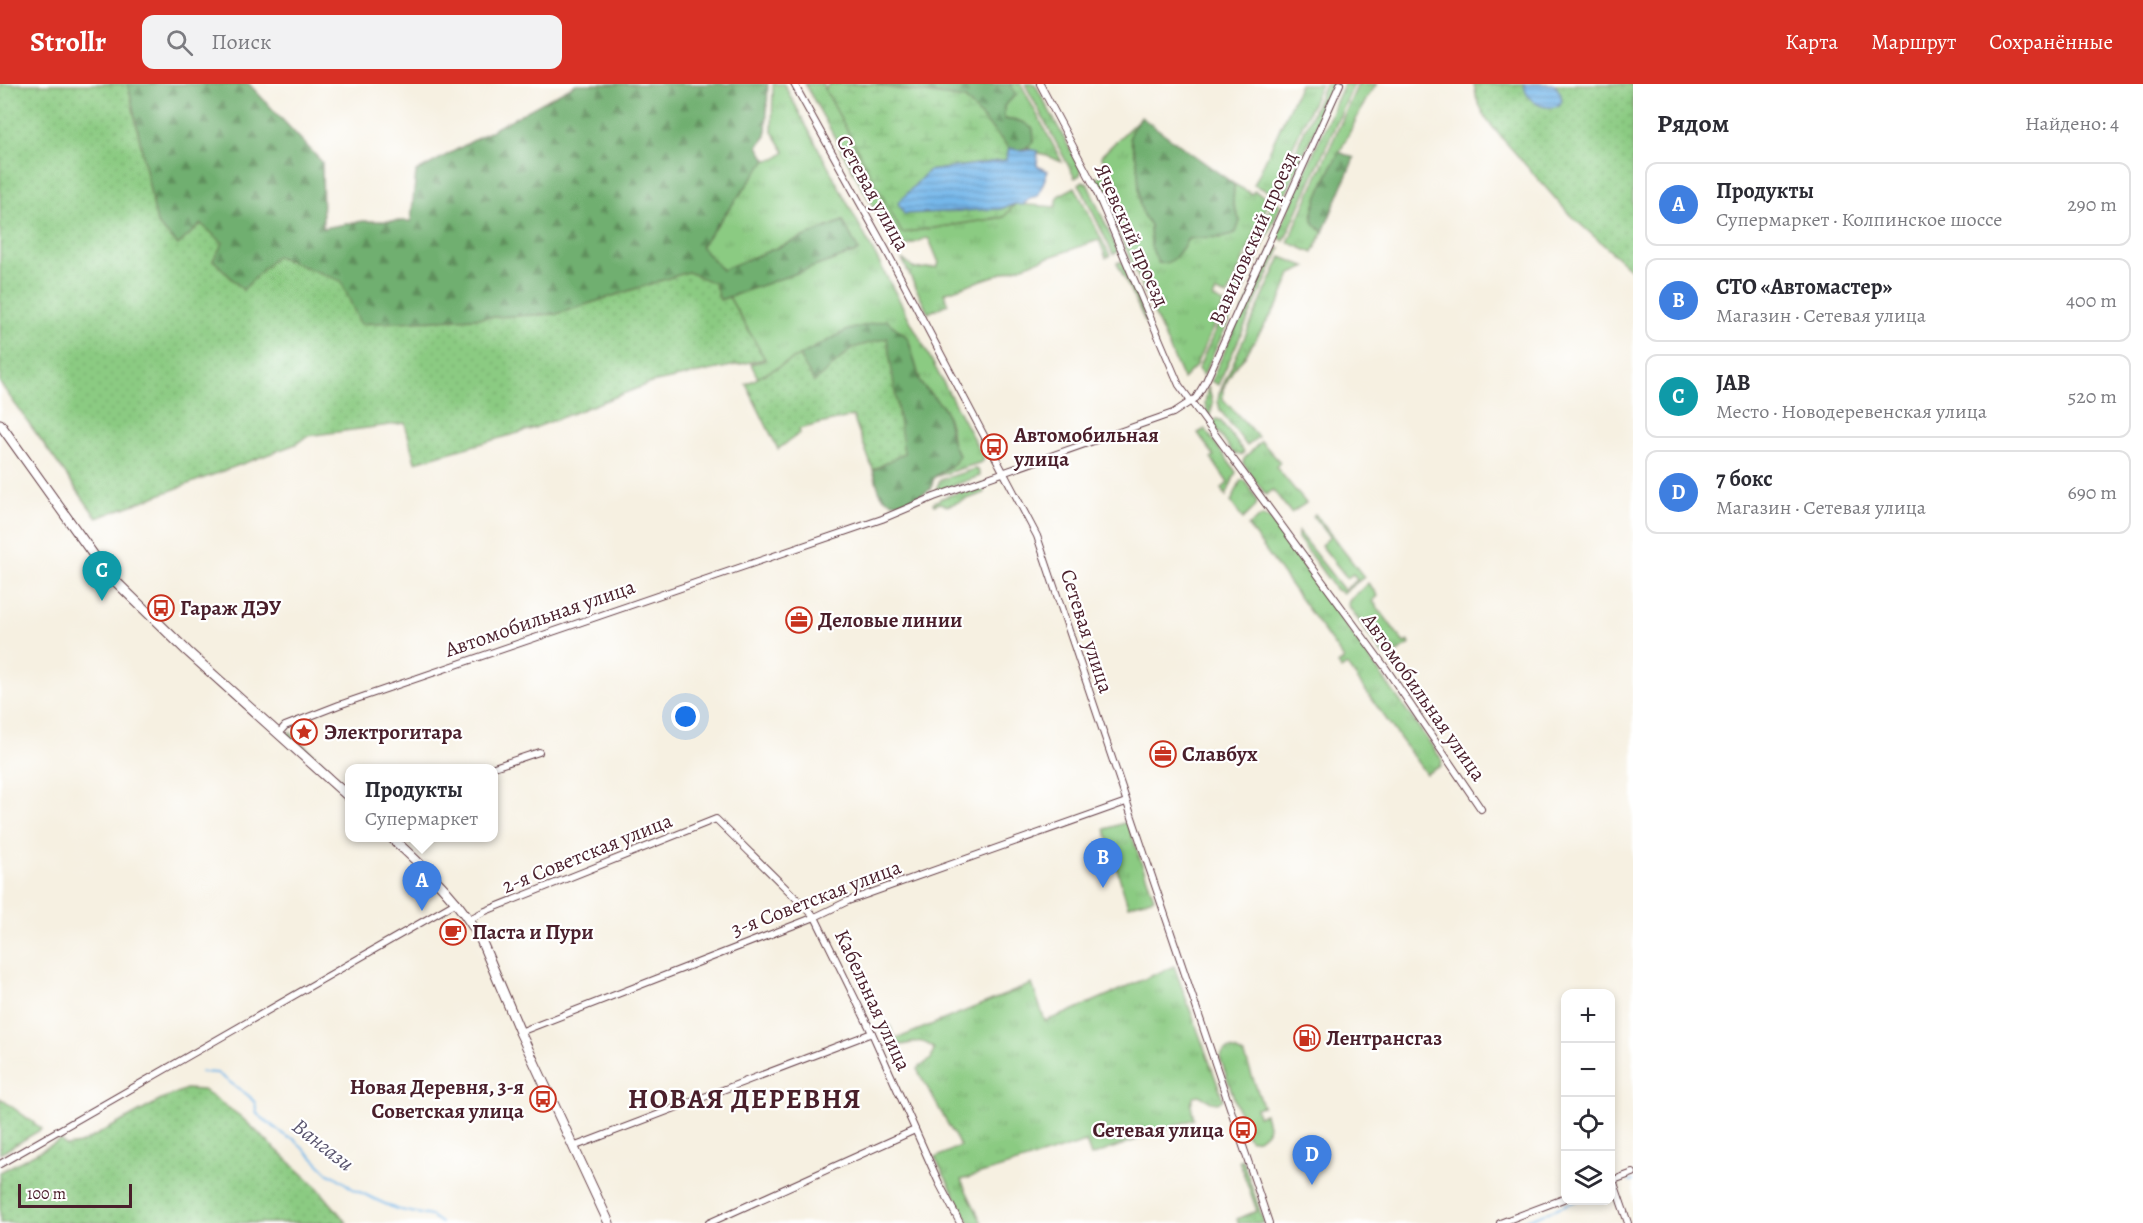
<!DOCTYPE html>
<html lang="ru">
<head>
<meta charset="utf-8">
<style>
	:root { --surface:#fff; --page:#f2f2f3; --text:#2b2b33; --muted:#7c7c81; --line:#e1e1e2; --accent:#d93025 }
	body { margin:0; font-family:Alegreya,serif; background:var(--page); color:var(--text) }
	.controls { position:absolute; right:18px; bottom:18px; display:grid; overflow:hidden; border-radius:12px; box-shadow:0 3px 9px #0003 }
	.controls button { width:54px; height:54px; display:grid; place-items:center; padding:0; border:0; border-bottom:2px solid var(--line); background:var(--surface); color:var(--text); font:30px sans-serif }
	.scale { position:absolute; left:18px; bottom:15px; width:114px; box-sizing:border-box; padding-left:6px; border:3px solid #4a1f2b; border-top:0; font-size:16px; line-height:21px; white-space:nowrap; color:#4a1f2b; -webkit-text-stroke:4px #fff; paint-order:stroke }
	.you { position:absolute; left:686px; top:633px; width:21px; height:21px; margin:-15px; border:4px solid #fff; border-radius:50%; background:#1a73e8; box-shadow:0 0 0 9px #1a73e833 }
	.badge { display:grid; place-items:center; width:39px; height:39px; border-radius:50%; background:var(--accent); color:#fff; font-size:20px; font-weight:700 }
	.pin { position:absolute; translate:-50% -50px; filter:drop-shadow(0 2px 3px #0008) }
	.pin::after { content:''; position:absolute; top:32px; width:21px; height:18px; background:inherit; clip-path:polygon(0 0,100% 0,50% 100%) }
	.popup { position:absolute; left:345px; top:680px; width:153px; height:78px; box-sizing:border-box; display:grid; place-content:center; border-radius:12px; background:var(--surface); filter:drop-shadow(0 2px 4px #0005); font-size:20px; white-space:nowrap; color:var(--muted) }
	.popup b { font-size:22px; color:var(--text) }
	.popup::after { content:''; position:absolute; left:50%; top:100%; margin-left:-12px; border:12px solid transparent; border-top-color:var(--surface) }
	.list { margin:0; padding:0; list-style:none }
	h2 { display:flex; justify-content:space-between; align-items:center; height:78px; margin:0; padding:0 24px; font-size:26px }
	h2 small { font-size:20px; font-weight:400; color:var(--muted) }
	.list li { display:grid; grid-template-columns:39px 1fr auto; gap:18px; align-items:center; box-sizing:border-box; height:84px; margin:0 12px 12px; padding:0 12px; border:2px solid var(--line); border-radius:12px }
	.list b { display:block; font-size:22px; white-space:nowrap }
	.list p { margin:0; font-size:20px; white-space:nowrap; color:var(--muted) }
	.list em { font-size:20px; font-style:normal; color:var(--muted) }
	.icon { flex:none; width:33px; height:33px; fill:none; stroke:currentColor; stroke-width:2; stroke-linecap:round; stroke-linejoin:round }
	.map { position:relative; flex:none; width:1633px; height:1139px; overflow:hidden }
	header { display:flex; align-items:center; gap:36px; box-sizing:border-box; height:84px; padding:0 30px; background:var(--accent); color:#fff }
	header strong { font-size:28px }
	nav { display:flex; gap:33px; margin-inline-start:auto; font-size:21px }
	.search { width:420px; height:54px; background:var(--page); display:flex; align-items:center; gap:15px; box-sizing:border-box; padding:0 21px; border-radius:12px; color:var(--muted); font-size:22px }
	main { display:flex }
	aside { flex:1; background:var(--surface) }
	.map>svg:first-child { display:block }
	.grass { fill:url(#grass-tufts); stroke:#6a7556; stroke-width:1.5 }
	.forest { fill:url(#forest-firs); stroke:#5d674e; stroke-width:1.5 }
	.wetland { fill:url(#wetland-marsh); stroke:#6a7556; stroke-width:1.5 }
	.garden { fill:url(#garden-dots); stroke:#6a7556; stroke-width:1.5 }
	.water { fill:url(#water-rules); stroke:#5f6b8a; stroke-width:1.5 }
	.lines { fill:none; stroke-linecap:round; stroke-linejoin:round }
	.stream { stroke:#74b7ea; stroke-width:2 }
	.street-casing { stroke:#643e46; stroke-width:8 }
	.secondary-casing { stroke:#643e46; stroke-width:11 }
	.street { stroke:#fff; stroke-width:6 }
	.secondary { stroke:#fff; stroke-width:9 }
	.labels { text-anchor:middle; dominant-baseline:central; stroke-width:4.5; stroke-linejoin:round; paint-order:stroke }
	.street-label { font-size:21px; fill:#4a1f2b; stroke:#fff }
	.poi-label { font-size:21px; font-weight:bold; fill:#4a1f2b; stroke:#fff; text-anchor:start }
	.water-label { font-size:22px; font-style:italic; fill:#59546e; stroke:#fff }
	.district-label { font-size:27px; font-weight:bold; letter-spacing:1.5px; fill:#4a1f2b; stroke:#fff }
</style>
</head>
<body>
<header>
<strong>Strollr</strong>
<div class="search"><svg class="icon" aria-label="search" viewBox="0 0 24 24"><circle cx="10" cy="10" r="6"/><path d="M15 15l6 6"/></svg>Поиск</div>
<nav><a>Карта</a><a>Маршрут</a><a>Сохранённые</a></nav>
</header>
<main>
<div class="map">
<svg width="1633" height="1139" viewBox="0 0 1633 1139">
	<defs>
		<pattern id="grass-tufts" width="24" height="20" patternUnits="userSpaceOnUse" patternTransform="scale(1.5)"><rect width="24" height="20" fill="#8bcb82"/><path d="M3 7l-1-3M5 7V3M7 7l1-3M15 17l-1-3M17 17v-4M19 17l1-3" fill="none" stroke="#79ae70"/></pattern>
		<pattern id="forest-firs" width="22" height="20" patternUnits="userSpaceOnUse" patternTransform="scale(1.5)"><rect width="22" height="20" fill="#70af70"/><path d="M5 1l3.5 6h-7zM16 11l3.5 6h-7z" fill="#5e8e5c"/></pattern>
		<pattern id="wetland-marsh" width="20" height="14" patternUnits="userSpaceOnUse" patternTransform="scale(1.5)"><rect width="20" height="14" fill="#8bcb82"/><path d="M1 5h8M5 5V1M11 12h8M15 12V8" fill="none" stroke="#79ae70"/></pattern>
		<pattern id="garden-dots" width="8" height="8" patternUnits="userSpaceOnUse" patternTransform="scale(1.5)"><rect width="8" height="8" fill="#8bcb82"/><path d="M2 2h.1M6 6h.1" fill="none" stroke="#79ae70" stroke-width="1.8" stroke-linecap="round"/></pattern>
		<pattern id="water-rules" width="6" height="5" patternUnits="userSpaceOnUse" patternTransform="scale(1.5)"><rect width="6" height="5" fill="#74b7ea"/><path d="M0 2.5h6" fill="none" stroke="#6194be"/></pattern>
	</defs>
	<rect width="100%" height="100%" fill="#fff"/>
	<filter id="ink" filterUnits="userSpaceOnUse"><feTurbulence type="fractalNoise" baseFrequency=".0167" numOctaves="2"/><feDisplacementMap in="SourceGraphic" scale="12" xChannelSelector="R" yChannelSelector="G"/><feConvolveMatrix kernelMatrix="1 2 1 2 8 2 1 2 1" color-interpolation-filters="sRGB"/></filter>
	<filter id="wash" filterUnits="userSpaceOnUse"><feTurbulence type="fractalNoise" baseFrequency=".008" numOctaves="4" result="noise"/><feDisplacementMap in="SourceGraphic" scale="24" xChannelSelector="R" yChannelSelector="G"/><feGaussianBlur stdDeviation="1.35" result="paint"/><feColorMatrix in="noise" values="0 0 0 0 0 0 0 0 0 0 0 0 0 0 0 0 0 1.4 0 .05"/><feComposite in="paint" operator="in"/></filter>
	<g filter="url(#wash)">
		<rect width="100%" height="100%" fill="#f6f0e1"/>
		<g class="grass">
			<polygon points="773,0 784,0 984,375 982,378 934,393 954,380 951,346 945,325 921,300 908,254 848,246 758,294 751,280 765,276 729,213 858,166 843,137 722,186 700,162 766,76 776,75 785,68 772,47"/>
			<polygon points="805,0 823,0 902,149 1004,133 1015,120 1056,123 1058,112 1075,103 1110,172 1106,174 1099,156 944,209 948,220 928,229 902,175 915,185 937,183 939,179 929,155 926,154 897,166"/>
			<polygon points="1010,0 1021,0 1062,78 1027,64 1034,57 1023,38 1004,35 1004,22 1015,11"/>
			<polygon points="1025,0 1035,0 1079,82 1081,87 1080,91 1075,94"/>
			<polygon points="1300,0 1321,0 1272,109 1254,101"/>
			<polygon points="1325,0 1335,0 1287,108 1282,111 1277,109"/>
			<polygon points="1344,0 1354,0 1284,157 1277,152"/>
			<polygon points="1358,0 1377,0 1367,14 1322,103 1312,131 1314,139 1323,148 1313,169 1288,158"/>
			<polygon points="1141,33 1131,47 1130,54 1137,77 1143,131 1150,141 1151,162 1180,167 1188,155 1199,152 1220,154 1240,137 1233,120 1234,100 1252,110 1254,107 1270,115 1227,212 1216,208 1213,214 1224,219 1195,283 1183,295 1095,95 1109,88 1101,72"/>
			<polygon points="1083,97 1087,99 1118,168 1113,170 1079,100"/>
			<polygon points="1274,116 1281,121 1239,215 1234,216 1230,214"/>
			<polygon points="1275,163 1280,165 1218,301 1211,297 1271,165"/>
			<polygon points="1281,173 1307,183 1291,190 1280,217 1243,275 1234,284 1223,305 1223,315 1258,353 1247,362 1220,326 1218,317 1219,310"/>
			<polygon points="1122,177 1157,262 1117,179"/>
			<polygon points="1227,221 1232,223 1233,228 1203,292 1198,285"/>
			<polygon points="1208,302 1213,320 1209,334 1205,320"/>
			<polygon points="1216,335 1220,336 1244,368 1241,371 1233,369 1212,339"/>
			<polygon points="1205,345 1236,388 1226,412 1221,405 1228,399 1211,374 1214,372 1198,349"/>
			<polygon points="1261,357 1280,378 1276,383 1306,419 1291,429 1273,406 1266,411 1243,379 1244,375"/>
			<polygon points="974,385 978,386 980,392 935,408 940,396"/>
			<polygon points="1241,396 1244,396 1255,412 1257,418 1255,423 1243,435 1231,418"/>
			<polygon points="983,400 984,409 947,422 940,419 934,421 933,419 942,414"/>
			<polygon points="1315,430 1364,493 1343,509 1336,506 1298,454 1298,448 1344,506 1357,496 1353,490 1347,494 1321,461 1330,453 1313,432"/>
			<polygon points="1262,432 1270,435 1442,676 1441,682 1426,690 1347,581 1341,585 1338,580 1344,575 1248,442"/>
			<polygon points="1368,499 1378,512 1373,517 1404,559 1408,557 1410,560 1389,573 1382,570 1348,521 1349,517"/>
			<polygon points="290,648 327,683 324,684 287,651"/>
			<polygon points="1127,738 1154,814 1128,822 1105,745"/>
			<path d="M 1174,882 L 1223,1015 L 1218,1019 L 1211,1018 L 1199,1011 L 1194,1012 L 1191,1020 L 1194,1035 L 1091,1072 L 1086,1058 L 961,1096 L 982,1139 L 970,1139 L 935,1074 L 960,1062 L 917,985 L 931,975 L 934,965 C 916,947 906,969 894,957 C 891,955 888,948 886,945 L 890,942 L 896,955 L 1032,900 L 1045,937 L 1067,929 Z"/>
			<polygon points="1231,965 1237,967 1245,972 1263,1022 1256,1024 1258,1032 1265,1030 1268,1041 1267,1048 1258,1055 1251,1056 1247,1052 1220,973 1225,966"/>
			<polygon points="1241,1075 1243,1077 1264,1139 1238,1139 1237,1135 1257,1127 1239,1077"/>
		</g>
		<g class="forest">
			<polygon points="128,0 249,0 322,78 323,144 363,137 411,137 416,88 576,0 768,0 766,52 758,62 766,76 701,162 722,186 843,137 859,167 720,216 688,188 557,230 360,240 243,206 213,176 201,140 178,161 157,140"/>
			<path d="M 875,0 L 1010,0 L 1016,11 L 1004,22 L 1004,35 L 1023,38 L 1033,45 L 1034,57 C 1026,65 1021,68 1009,64 L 965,15 L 884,3 Z"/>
			<path d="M 1141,33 L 1234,100 L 1233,120 L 1240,137 L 1236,148 C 1222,157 1204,151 1188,155 C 1180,167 1174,182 1158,179 L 1151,162 L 1150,141 L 1143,131 L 1140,120 L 1137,77 L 1130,54 L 1131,47 Z"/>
			<path d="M 1339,68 L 1354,74 L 1323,148 C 1319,144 1315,141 1313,137 C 1309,124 1333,81 1339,68 Z"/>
			<path d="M 886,236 L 908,254 L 921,300 L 945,325 L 953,361 L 959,371 L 954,380 L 934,393 L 931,405 C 918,412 894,428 881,410 C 877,404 876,393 873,386 L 904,369 L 853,264 L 814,299 L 799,272 L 848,246 Z"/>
		</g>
		<polygon class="wetland" points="829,0 875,0 884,3 965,15 1009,64 1006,76 928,87 1000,125 1015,120 1004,133 902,149 825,5"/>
		<g class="garden">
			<polygon points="0,0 128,0 157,140 178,161 201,140 223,159 213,176 243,206 276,172 341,197 360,240 557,230 688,188 714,199 720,216 729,213 765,275 651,299 529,346 415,378 405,339 307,352 296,360 97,434 0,299"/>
			<polygon points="1474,0 1633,0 1633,187 1570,131 1501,53 1487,36 1477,16"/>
			<polygon points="887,254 904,369 873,386 853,332 799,345 800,349 778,365 746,300 799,272 814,298 853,264"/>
			<polygon points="186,1005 203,1006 240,1032 318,1104 347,1139 0,1139 0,1088 61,1056 66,1062 80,1060 165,1014"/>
			<polygon points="0,1014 42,1045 0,1070"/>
		</g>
		<g class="water">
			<path d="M 1554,0 C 1581,31 1526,31 1524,0 Z"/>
			<path d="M 1009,64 C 1020,68 1027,64 1038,67 L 1037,82 L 1048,87 L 1038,112 L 1030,114 L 1023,121 L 1015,120 L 1000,125 L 904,130 L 898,119 L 928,87 L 1006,76 Z"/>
		</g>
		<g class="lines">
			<g class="stream">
				<polyline points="201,988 217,989 249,1012 255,1019 257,1030 287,1053 294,1055 330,1091 335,1092 353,1105 396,1125 431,1132 441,1139"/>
				<polyline points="1629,1098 1633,1097"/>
				<polyline points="1519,1139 1578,1116"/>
			</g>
		</g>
	</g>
	<g filter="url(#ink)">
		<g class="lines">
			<g class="street-casing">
				<g id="street">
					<polyline points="794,0 886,166 1037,452 1269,1139"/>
					<polyline points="1040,0 1094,102 1179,301 1385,583 1481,725"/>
					<polyline points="278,650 285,642 339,621 882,435 934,413 1173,329 1196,314 1206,297 1340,0"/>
					<polyline points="491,684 539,668"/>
					<polyline points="470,835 483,828 716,735 815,833 872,949 939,1099 960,1139"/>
					<polyline points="520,948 815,833 848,817 1126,718"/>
					<polyline points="573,1063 872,949"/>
					<polyline points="0,1080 457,818"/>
					<polyline points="1613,1096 1628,1139"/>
					<polyline points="1611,1097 1633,1089"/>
					<polyline points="709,1139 915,1046"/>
					<polyline points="1500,1139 1566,1114"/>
				</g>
			</g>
			<g class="secondary-casing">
				<g id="secondary">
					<polyline points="0,340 105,487 187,567 350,714"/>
					<path d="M 392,754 C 426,786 459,815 481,856 L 520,948 L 609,1139"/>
				</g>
			</g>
			<use href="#street" class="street"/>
			<use href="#secondary" class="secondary"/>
		</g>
	</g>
	<defs>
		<g id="bus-ring" transform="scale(1.35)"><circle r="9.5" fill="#fff" stroke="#c8321e" stroke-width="1.5"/><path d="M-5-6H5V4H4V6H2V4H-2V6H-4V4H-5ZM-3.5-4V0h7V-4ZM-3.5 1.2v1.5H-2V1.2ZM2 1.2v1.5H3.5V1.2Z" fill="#c8321e"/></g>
		<g id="office-ring" transform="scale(1.35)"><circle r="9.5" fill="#fff" stroke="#c8321e" stroke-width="1.5"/><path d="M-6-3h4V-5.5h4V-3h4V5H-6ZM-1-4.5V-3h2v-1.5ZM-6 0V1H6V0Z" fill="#c8321e"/></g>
		<g id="sight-ring" transform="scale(1.35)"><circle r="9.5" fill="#fff" stroke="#c8321e" stroke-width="1.5"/><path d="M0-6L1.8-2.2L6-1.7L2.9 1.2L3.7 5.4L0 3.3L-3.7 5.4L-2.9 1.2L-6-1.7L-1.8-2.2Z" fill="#c8321e"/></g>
		<g id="cafe-ring" transform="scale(1.35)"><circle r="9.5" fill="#fff" stroke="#c8321e" stroke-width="1.5"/><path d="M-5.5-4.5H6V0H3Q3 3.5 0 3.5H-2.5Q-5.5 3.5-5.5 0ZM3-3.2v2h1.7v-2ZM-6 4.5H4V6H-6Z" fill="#c8321e"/></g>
		<g id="fuel-ring" transform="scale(1.35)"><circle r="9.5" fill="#fff" stroke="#c8321e" stroke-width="1.5"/><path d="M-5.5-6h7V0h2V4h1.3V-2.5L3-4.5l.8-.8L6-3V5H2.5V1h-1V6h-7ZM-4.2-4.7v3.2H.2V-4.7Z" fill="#c8321e"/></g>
	</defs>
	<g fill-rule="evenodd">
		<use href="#bus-ring" x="994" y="363"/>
		<use href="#bus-ring" x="161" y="524"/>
		<use href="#office-ring" x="799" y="536"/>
		<use href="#sight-ring" x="304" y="648"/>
		<use href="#office-ring" x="1163" y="670"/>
		<use href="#cafe-ring" x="453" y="848"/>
		<use href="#fuel-ring" x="1307" y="954"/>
		<use href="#bus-ring" x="543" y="1015"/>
		<use href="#bus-ring" x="1243" y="1046"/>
	</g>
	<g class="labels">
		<g class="street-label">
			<text transform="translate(873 109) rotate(61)">Сетевая улица</text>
			<text transform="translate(1132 151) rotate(66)">Ячевский проезд</text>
			<text transform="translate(1253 154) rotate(-66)">Вавиловский проезд</text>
			<text transform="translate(540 534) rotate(-19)">Автомобильная улица</text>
			<text transform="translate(1087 547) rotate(72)">Сетевая улица</text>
			<text transform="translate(1424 613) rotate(55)">Автомобильная улица</text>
			<text transform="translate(587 769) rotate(-22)">2-я Советская улица</text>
			<text transform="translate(816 814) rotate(-21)">3-я Советская улица</text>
			<text transform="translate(873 916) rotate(65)">Кабельная улица</text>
		</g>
		<g class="poi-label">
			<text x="1014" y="351">Автомобильная<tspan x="1014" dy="24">улица</tspan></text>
			<text x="180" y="524">Гараж ДЭУ</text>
			<text x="818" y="536">Деловые линии</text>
			<text x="324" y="648">Электрогитара</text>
			<text x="1182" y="670">Славбух</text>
			<text x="472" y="848">Паста и Пури</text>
			<text x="1326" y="954">Лентрансгаз</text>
			<text x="524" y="1003" text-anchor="end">Новая Деревня, 3-я<tspan x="524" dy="24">Советская улица</tspan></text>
			<text x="1224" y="1046" text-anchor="end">Сетевая улица</text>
		</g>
		<g class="water-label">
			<text transform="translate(323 1061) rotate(38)">Вангази</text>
		</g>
		<g class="district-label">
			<text x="745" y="1015">НОВАЯ ДЕРЕВНЯ</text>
		</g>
	</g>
</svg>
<div class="controls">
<button>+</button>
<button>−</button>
<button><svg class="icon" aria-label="locate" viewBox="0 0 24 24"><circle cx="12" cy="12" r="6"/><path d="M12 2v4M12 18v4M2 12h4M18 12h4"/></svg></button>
<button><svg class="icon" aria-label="layers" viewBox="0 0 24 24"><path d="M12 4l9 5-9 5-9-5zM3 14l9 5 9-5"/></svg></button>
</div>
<div class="scale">100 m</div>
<div class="you"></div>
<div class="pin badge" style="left:422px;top:827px;background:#3f7fe0">A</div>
<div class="popup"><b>Продукты</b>Супермаркет</div>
<div class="pin badge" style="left:1103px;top:804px;background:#3f7fe0">B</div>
<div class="pin badge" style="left:102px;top:517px;background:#0f9aa8">C</div>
<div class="pin badge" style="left:1312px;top:1101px;background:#3f7fe0">D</div>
</div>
<aside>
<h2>Рядом<small>Найдено: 4</small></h2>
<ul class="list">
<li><span class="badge" style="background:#3f7fe0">A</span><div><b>Продукты</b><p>Супермаркет · Колпинское шоссе</p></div><em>290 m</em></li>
<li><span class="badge" style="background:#3f7fe0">B</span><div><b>СТО «Автомастер»</b><p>Магазин · Сетевая улица</p></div><em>400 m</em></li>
<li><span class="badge" style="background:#0f9aa8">C</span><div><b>JAB</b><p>Место · Новодеревенская улица</p></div><em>520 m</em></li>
<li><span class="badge" style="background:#3f7fe0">D</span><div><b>7 бокс</b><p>Магазин · Сетевая улица</p></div><em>690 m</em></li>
</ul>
</aside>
</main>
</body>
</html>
